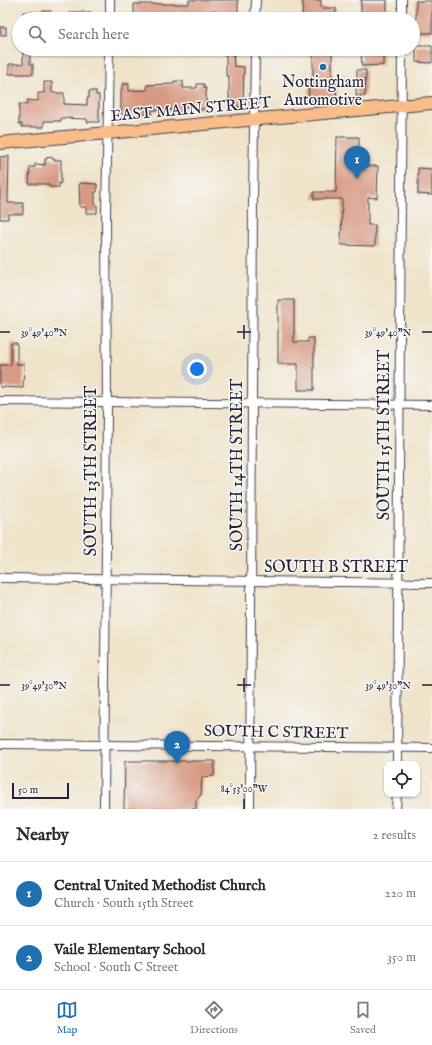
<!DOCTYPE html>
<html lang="en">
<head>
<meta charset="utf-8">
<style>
	:root { --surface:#fff; --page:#f2f2f3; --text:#2b2b33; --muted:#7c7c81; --line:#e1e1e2; --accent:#1f6fb2 }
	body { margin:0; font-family:"IM FELL English",serif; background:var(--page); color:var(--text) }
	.controls { position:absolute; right:12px; bottom:12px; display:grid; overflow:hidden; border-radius:8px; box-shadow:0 1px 3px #0004 }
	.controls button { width:36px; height:36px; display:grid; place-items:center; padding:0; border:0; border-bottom:1px solid var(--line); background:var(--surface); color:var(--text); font:20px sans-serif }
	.scale { position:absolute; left:12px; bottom:10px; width:57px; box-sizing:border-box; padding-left:4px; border:2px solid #22223b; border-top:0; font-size:11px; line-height:14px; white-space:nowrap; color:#22223b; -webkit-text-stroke:3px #f6f6f2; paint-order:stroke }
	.you { position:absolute; left:197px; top:369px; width:14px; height:14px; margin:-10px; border:3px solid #fff; border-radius:50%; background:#1a73e8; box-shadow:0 0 0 6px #1a73e833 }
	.badge { display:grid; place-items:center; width:26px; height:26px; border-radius:50%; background:var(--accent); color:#fff; font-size:13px; font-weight:700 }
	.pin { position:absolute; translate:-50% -33px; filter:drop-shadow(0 1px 2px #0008) }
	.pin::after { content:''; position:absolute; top:21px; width:14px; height:12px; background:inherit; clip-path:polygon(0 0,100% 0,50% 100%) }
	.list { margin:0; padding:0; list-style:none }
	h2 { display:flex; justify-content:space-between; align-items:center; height:52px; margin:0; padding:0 16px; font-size:17px }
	h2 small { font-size:13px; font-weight:400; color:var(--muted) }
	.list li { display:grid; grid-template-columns:26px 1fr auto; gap:12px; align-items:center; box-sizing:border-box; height:64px; padding:0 16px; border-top:1px solid var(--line) }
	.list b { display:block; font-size:15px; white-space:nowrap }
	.list p { margin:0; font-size:13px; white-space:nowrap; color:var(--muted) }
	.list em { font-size:13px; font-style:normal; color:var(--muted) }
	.icon { flex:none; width:22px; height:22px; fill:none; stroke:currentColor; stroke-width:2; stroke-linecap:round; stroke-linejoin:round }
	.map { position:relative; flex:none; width:432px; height:809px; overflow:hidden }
	.search { position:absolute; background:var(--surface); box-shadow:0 1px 3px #0004; left:12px; right:12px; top:12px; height:44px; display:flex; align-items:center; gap:10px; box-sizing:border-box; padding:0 14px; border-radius:22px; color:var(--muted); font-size:15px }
	.sheet { height:180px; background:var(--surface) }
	nav { display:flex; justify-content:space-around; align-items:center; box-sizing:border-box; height:56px; border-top:1px solid var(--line); background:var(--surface); font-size:11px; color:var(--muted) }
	nav a { display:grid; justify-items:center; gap:2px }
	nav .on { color:var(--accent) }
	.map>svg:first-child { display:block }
	.building { fill:#d79981 }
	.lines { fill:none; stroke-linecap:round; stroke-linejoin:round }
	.street-casing { stroke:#413f50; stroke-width:10 }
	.primary-casing { stroke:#413f50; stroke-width:14 }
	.street { stroke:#fff; stroke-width:8 }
	.primary { stroke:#f8bd89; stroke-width:12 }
	.ticks { fill:none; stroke:#22223b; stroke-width:1.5 }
	.poi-dot { fill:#1f6fb2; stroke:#f6f6f2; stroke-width:1.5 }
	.labels { text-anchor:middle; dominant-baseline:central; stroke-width:3; stroke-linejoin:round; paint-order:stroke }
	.poi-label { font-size:16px; fill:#22223b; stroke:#f6f6f2 }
	.street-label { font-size:16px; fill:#22223b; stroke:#f6f6f2 }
	.ticks-label { font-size:10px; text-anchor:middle; fill:#22223b; stroke:#f6f6f2; stroke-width:3; stroke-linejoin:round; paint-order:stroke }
</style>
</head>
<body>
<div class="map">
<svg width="432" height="809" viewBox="0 0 432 809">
	<rect width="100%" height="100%" fill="#f6f6f2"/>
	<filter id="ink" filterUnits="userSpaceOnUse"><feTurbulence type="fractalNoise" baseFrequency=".025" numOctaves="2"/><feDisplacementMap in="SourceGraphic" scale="8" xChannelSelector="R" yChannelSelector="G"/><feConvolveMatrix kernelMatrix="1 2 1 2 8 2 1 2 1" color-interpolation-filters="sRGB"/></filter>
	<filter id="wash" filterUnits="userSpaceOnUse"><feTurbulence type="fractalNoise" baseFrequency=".012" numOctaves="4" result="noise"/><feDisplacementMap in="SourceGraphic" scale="16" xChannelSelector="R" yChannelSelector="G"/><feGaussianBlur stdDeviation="0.9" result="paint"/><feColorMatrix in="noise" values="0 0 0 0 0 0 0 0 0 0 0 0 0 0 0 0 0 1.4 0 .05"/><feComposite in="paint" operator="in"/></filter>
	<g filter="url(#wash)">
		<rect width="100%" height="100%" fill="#f0e3c9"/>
		<g id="blocks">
			<g class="building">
				<polygon points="189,0 238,0 238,19 215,19 215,11 201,11 201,13 177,12 177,19 134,19 134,4 187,4 189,3"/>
				<polygon points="303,0 321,0 321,8 336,8 335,19 302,19"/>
				<polygon points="361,0 387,0 387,16 361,17"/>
				<rect x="416" y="1" width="16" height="32"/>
				<polygon points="42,11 51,11 51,19 23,19 23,12 42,12"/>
				<rect x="70" y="12" width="21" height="7"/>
				<rect x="0" y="27" width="6" height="8"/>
				<polygon points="416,46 432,46 432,63 416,62"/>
				<polygon points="23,49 30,49 30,64 33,64 33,74 9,74 9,64 23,64"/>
				<polygon points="223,49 233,49 234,66 244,67 243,107 229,106 229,76 226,76 226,55 223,55"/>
				<polygon points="313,49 332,49 332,83 337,83 336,100 308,103 309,82 313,82"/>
				<polygon points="361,52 383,52 383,65 362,66"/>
				<polygon points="357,70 366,70 365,96 356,96"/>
				<polygon points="174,81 183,81 183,88 197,88 197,84 204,84 204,88 206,88 206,109 194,109 194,107 182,107 182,113 173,113 173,110 153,110 152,111 152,114 121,114 121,90 122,90 122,84 129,84 129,91 147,90 147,85 174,84"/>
				<polygon points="44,82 52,82 52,93 64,93 64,104 87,105 87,98 89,98 89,91 96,91 96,95 99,95 99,122 87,122 87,119 61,118 61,121 44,121 44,127 22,127 22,124 19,124 19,104 27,105 27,100 38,101 38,93 44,93"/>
				<polygon points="337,137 359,137 359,166 378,166 377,198 368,197 368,225 375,225 375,246 341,245 342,199 314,199 314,192 336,192"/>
				<polygon points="9,156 8,203 23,203 23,214 8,214 8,219 0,219 0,157"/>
				<polygon points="47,157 53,158 53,160 61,160 61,183 59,183 59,187 49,187 49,184 29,184 30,167 35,167 35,164 45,165 45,159 47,159"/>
				<polygon points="418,168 432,169 432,195 418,194"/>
				<polygon points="79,183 97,184 97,192 95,192 95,205 97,205 97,213 86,213 86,207 80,207"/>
				<polygon points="278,300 294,300 294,342 308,342 308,338 314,338 314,390 298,390 298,364 278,364"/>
				<polygon points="11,343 17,343 17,364 24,364 23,388 0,387 0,365 11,365"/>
				<polygon points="125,761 215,761 214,776 202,777 201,795 196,800 196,809 124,809"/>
			</g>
		</g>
	</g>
	<g filter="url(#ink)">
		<use href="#blocks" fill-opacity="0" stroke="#413f50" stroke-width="1"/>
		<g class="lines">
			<g class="street-casing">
				<g id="street">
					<polyline points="402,0 402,19"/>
					<polyline points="110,19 110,0"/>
					<polyline points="255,19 256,0"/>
					<polyline points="0,401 432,405"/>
					<polyline points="0,578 432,583"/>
					<polyline points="0,744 432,748"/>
					<polyline points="397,764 402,49"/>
					<polyline points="104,809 107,410 106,215 109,49"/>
					<polyline points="250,809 253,201 255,49"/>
					<polyline points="396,809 397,794"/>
				</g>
			</g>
			<g class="primary-casing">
				<polyline id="primary" points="0,143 432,103"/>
			</g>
			<use href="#street" class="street"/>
			<use href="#primary" class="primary"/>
		</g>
	</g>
	<path class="ticks" d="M 244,325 L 244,339M 0,332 L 10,332M 237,332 L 251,332M 422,332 L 432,332M 244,678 L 244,692M 0,685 L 10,685M 237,685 L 251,685M 422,685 L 432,685M 244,799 L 244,809"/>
	<circle class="poi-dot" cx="323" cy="67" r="4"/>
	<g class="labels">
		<g class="poi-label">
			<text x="323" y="83">Nottingham<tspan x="323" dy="18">Automotive</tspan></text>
		</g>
		<g class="street-label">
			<text transform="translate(191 110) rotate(-5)">EAST MAIN STREET</text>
			<text transform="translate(385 435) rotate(-90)">SOUTH 15TH STREET</text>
			<text transform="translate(238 465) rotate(-90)">SOUTH 14TH STREET</text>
			<text transform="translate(92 471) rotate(-90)">SOUTH 13TH STREET</text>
			<text x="336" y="568">SOUTH B STREET</text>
			<text transform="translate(276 733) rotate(1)">SOUTH C STREET</text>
		</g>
	</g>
	<g class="ticks-label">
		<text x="44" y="336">39°49'40"N</text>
		<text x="388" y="336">39°49'40"N</text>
		<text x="44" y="689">39°49'30"N</text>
		<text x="388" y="689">39°49'30"N</text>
		<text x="244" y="792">84°53'00"W</text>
	</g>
</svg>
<div class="controls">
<button><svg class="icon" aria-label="locate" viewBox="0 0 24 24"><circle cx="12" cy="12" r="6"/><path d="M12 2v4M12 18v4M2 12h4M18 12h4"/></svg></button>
</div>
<div class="scale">50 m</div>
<div class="you"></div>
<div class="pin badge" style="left:357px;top:179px">1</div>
<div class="pin badge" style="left:177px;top:764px">2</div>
<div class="search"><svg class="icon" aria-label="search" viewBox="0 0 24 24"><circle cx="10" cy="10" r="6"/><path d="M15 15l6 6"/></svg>Search here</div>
</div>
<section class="sheet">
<h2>Nearby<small>2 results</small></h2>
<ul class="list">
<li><span class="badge">1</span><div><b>Central United Methodist Church</b><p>Church · South 15th Street</p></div><em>220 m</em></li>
<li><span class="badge">2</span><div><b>Vaile Elementary School</b><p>School · South C Street</p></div><em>350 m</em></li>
</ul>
</section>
<nav>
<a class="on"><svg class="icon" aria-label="map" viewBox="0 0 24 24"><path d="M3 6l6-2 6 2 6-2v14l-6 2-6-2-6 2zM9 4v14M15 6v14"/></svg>Map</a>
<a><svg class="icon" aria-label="directions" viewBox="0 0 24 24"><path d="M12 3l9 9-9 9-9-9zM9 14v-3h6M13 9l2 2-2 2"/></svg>Directions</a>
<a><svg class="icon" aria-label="saved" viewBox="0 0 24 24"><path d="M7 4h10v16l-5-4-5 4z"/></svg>Saved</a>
</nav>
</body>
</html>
